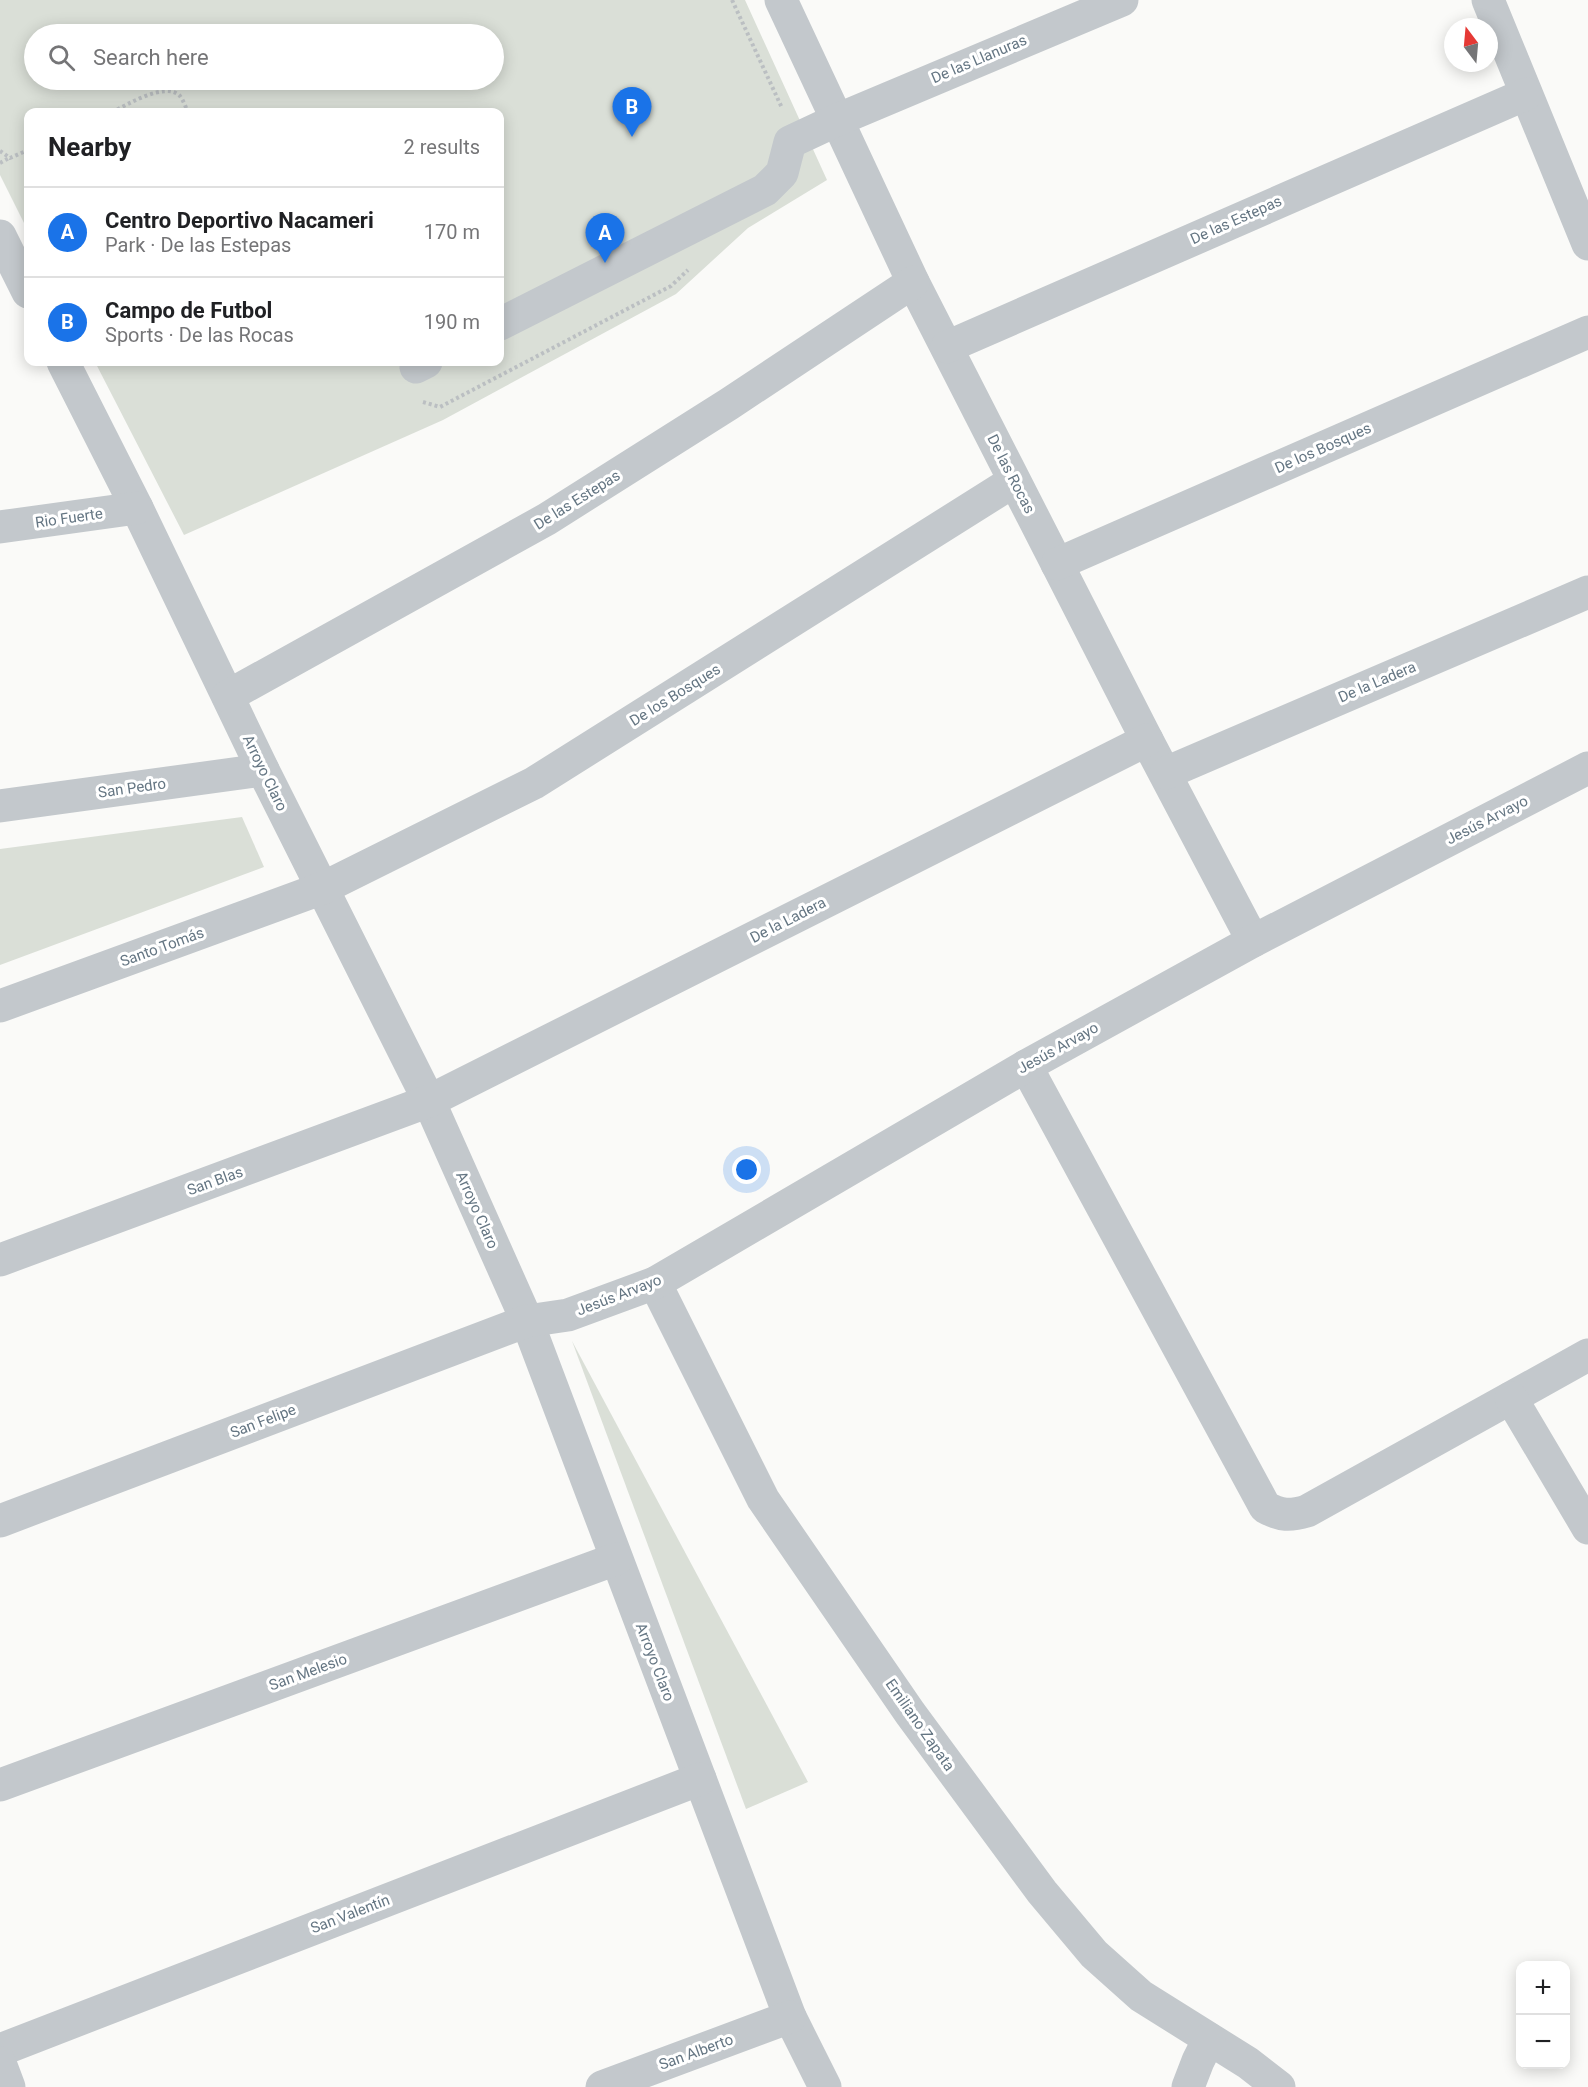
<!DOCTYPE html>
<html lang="en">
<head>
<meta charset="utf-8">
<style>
	:root { --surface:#fff; --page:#f2f2f2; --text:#202124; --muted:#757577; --line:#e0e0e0; --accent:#1a73e8 }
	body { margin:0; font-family:Roboto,sans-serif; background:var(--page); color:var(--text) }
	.controls { position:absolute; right:18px; bottom:18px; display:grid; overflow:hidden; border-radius:12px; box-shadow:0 3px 15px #0003 }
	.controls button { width:54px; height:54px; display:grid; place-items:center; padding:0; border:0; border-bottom:2px solid var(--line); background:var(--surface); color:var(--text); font:30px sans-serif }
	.compass { position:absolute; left:1444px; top:18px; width:54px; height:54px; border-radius:50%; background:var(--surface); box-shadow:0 3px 15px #0003; rotate:344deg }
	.you { position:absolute; left:747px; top:1170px; width:21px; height:21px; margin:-15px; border:4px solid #fff; border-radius:50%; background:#1a73e8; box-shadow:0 0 0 9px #1a73e833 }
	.badge { display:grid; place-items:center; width:39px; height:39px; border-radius:50%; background:var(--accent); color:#fff; font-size:20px; font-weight:700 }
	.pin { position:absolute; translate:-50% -50px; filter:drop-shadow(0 2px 3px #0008) }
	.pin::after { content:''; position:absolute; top:32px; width:21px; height:18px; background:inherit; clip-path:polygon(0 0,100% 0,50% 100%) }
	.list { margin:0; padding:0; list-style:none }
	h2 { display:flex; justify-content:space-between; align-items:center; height:78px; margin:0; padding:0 24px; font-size:26px }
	h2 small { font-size:20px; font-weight:400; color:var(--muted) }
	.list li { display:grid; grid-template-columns:39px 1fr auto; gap:18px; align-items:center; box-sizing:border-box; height:90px; padding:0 24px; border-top:2px solid var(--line) }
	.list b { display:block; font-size:22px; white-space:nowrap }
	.list p { margin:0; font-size:20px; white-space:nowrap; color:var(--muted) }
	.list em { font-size:20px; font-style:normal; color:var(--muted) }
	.icon { flex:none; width:33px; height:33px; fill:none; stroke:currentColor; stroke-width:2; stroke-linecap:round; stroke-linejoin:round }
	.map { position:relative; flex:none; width:1588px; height:2087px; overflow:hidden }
	.search { position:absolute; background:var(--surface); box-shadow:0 3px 15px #0003; left:24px; top:24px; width:480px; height:66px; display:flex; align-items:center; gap:15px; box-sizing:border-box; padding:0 21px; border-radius:33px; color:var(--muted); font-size:22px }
	.panel { position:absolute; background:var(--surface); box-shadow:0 3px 15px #0003; left:24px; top:108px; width:480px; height:258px; border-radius:12px }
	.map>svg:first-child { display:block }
	.park { fill:#dadfd7; fill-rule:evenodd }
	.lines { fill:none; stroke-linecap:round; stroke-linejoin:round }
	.path { stroke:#bbbfc2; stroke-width:4; stroke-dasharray:3 3; stroke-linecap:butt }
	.minor { stroke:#c3c8cc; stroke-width:33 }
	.labels { text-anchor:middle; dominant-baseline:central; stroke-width:6; stroke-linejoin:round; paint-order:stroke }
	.street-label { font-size:15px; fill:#657683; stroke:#fff }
</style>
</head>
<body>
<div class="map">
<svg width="1588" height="2087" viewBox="0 0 1588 2087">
	<rect width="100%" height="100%" fill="#fafaf8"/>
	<g class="park">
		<path d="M 0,0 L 745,0 L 827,180 L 748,228 L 676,294 L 443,420 L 184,535 L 95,362 L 500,362 L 500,112 L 28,112 L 28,231 L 0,175 ZM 34,34 L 494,34 L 494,80 L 34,80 Z"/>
		<polygon points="242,817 264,867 0,965 0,849"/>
		<polygon points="572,1341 808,1782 746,1809"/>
	</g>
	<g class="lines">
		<g class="path">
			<polyline points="732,0 782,108"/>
			<path d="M 112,112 C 127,105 164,82 179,95 C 183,99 186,108 188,112"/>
			<polyline points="0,151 10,158 28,150"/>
			<polyline points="0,163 9,158"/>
			<polyline points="423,402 440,407 671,286 688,270"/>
		</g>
		<g class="minor">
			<polyline points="781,0 913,282 1147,740 1253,941"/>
			<polyline points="1488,0 1588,244"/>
			<polyline points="0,236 28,292"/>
			<polyline points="500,324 765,190 782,173 790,142 837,120 1122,0"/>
			<polyline points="947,347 1526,94"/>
			<polyline points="63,362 137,508 263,770 429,1101 527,1321 790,2017 825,2087"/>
			<polyline points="416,367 426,362"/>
			<polyline points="0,527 137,508"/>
			<polyline points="1057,564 1588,332"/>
			<polyline points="228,696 547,519 729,404 913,282"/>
			<polyline points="1166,773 1588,592"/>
			<polyline points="0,806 263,770"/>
			<polyline points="0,1006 323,888 534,783 1014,481"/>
			<path d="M 1026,1066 L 1265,1507 C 1281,1516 1290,1516 1307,1511 L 1588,1355"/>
			<polyline points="0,1260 429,1101 1147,740"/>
			<polyline points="655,1283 763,1499 910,1713 1042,1892 1094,1954 1141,1996 1248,2063 1279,2087"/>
			<polyline points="1511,1398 1588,1528"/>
			<polyline points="0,1521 527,1321 568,1315 655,1283 1026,1066 1253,941 1588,768"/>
			<polyline points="0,1785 616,1559"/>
			<polyline points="0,2050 700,1779"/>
			<polyline points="0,2063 9,2087"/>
			<polyline points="602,2087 790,2017"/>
			<polyline points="1188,2087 1198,2061 1209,2039"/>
		</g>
	</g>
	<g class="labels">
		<g class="street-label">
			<text transform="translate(979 59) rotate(-23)">De las Llanuras</text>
			<text transform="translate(1236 220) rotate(-24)">De las Estepas</text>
			<text transform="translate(1323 448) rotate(-24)">De los Bosques</text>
			<text transform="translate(1011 474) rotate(63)">De las Rocas</text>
			<text transform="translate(577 500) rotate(-32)">De las Estepas</text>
			<text transform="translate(69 518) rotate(-8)">Rio Fuerte</text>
			<text transform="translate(1377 682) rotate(-23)">De la Ladera</text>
			<text transform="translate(675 695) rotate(-32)">De los Bosques</text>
			<text transform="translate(265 773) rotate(64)">Arroyo Claro</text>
			<text transform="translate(132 788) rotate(-8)">San Pedro</text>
			<text transform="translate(1487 820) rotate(-27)">Jesús Arvayo</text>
			<text transform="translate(788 920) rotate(-27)">De la Ladera</text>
			<text transform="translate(162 947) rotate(-20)">Santo Tomás</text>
			<text transform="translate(1058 1048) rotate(-29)">Jesús Arvayo</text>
			<text transform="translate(215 1181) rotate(-20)">San Blas</text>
			<text transform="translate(477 1210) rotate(66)">Arroyo Claro</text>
			<text transform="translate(619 1295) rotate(-21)">Jesús Arvayo</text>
			<text transform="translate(263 1421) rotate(-21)">San Felipe</text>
			<text transform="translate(655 1662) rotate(69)">Arroyo Claro</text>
			<text transform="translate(308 1672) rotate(-20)">San Melesio</text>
			<text transform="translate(920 1725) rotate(55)">Emiliano Zapata</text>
			<text transform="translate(350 1914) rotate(-21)">San Valentín</text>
			<text transform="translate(696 2052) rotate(-20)">San Alberto</text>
		</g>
	</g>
</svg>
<div class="controls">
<button>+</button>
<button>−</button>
</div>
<svg class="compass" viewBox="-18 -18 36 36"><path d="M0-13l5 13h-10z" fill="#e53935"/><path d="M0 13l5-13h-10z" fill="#757577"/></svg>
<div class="you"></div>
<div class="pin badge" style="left:605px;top:263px">A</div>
<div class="pin badge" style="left:632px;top:137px">B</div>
<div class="search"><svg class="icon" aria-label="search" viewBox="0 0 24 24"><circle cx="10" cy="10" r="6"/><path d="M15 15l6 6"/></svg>Search here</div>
<section class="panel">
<h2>Nearby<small>2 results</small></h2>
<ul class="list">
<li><span class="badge">A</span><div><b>Centro Deportivo Nacameri</b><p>Park · De las Estepas</p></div><em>170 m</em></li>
<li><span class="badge">B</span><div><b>Campo de Futbol</b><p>Sports · De las Rocas</p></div><em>190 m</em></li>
</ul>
</section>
</div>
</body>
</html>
